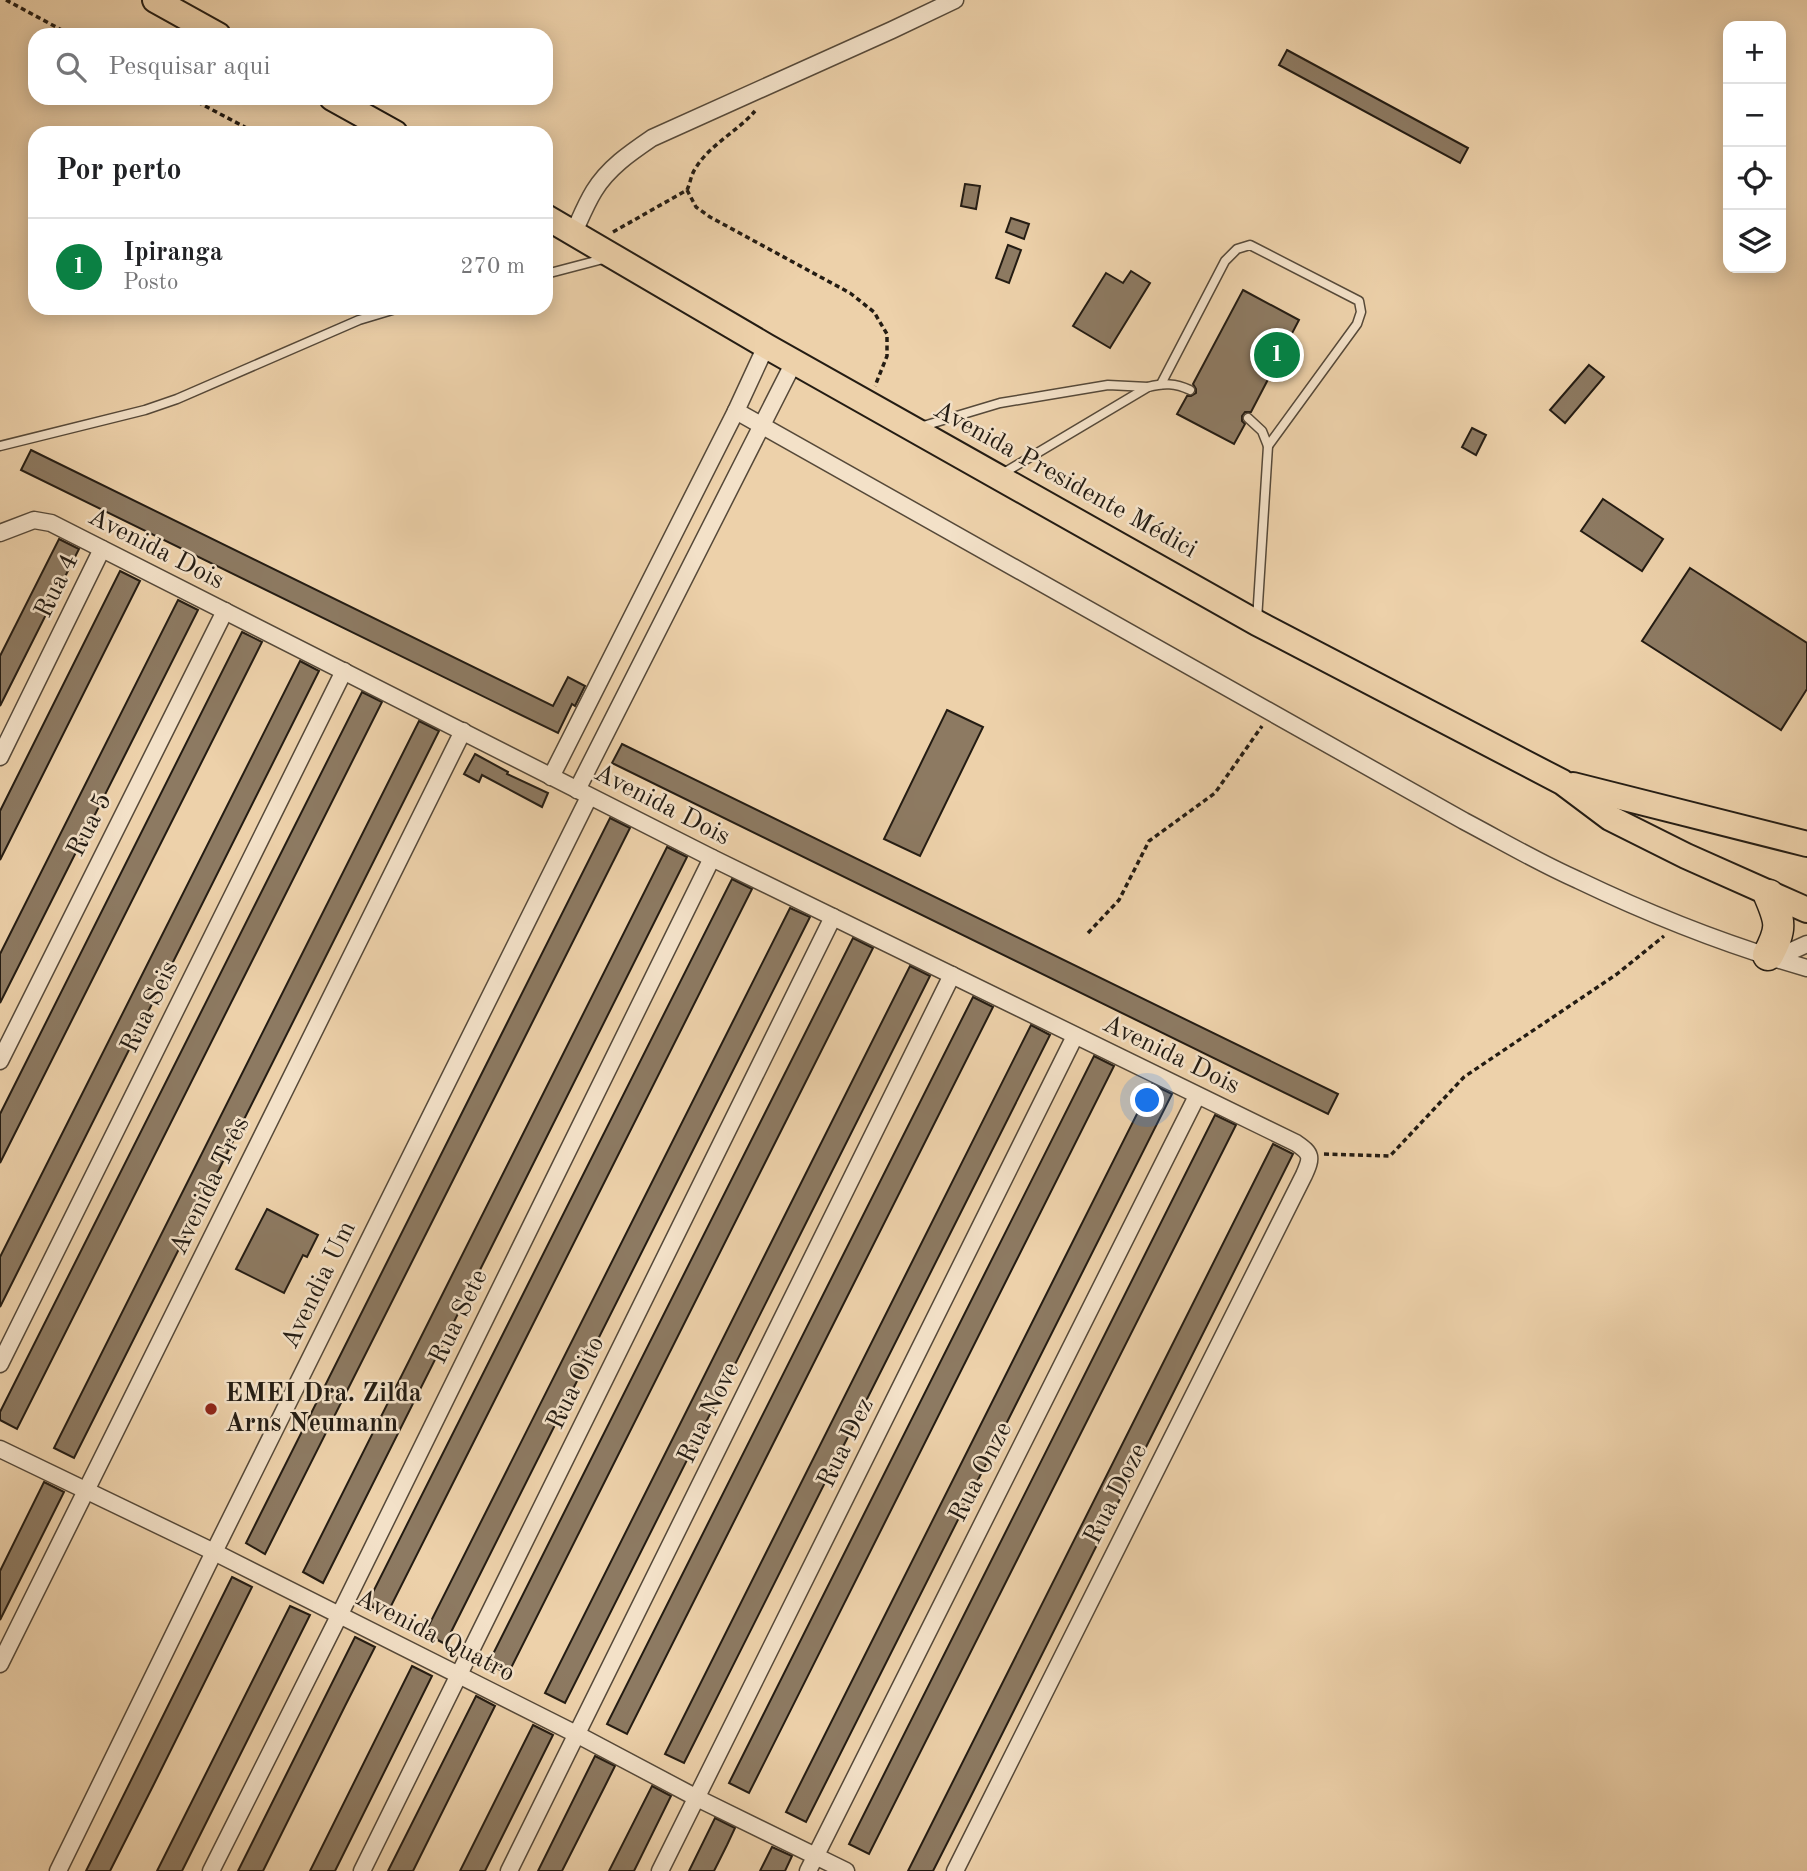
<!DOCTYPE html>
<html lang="pt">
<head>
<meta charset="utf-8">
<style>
	:root { --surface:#fff; --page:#f6f6f6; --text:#202124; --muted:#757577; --line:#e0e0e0; --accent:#0b8043 }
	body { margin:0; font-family:"Old Standard TT",serif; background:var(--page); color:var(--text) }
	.controls { position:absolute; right:21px; top:21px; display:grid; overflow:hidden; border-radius:14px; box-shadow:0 4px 18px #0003 }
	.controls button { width:63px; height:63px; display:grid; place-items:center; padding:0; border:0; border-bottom:2px solid var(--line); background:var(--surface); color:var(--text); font:35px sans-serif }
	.you { position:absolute; left:1148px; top:1101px; width:24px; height:24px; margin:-18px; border:5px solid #fff; border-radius:50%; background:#1a73e8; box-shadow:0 0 0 10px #1a73e833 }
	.badge { display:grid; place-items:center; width:46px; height:46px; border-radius:50%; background:var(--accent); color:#fff; font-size:23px; font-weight:700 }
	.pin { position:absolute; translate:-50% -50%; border:4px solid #fff; box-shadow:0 2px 7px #0006 }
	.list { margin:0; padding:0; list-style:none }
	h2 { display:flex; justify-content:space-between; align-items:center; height:91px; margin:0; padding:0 28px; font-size:30px }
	h2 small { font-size:23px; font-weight:400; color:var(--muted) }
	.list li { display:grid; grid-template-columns:46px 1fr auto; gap:21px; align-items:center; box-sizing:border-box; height:98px; padding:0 28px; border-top:2px solid var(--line) }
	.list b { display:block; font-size:26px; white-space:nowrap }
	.list p { margin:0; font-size:23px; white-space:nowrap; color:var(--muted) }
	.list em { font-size:23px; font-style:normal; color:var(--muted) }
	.icon { flex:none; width:38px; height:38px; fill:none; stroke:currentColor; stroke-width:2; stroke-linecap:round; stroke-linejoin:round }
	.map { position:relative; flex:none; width:1807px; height:1871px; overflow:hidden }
	.search { position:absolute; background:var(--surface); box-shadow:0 4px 18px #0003; left:28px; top:28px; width:525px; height:77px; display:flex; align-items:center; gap:18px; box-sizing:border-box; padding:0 24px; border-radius:21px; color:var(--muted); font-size:26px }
	.panel { position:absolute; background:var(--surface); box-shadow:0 4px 18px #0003; left:28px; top:126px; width:525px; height:189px; border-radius:21px }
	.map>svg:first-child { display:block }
	.building { fill:#8d7a62; stroke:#241c13; stroke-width:2 }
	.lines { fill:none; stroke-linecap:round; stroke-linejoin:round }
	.lane-casing { stroke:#564939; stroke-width:11 }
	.street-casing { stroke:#564939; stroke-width:19 }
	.primary-casing { stroke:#241c13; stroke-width:28 }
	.highway-casing { stroke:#241c13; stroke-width:33 }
	.path { stroke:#241c13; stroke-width:3.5; stroke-dasharray:5 3.5; stroke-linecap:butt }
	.lane { stroke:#f3e1c8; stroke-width:8 }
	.street { stroke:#f3e1c8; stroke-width:16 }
	.primary { stroke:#edd1aa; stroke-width:24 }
	.highway { stroke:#edd1aa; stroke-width:30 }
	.poi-dot { fill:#8f2418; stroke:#f3e1c8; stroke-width:2.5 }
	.labels { text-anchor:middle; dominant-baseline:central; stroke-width:5; stroke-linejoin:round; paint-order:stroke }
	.street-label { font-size:26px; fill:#241c13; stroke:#f3e1c8 }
	.poi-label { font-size:26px; font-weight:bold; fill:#241c13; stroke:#f3e1c8; text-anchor:start }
</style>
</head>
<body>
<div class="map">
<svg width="1807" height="1871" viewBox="0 0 1807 1871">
	<rect width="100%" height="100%" fill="#edd1aa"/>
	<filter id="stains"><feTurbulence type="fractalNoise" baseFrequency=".00286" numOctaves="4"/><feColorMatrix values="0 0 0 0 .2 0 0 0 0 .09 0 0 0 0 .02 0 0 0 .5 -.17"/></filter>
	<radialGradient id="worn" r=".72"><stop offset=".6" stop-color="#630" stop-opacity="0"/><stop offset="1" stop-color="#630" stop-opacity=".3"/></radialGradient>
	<g class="building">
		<polygon points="1287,50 1468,148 1460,163 1279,65"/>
		<polygon points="965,184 980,186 976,209 961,206"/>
		<polygon points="1011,218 1029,224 1024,239 1006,232"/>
		<polygon points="1008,245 1021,250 1009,283 996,278"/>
		<polygon points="1131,271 1150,283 1110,348 1073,326 1106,273 1123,283"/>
		<polygon points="1243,290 1299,320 1251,412 1245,412 1242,416 1242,421 1245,424 1234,444 1177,414 1187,396 1191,396 1196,393 1196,389 1193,384"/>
		<polygon points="1589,365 1604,377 1565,423 1550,410"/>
		<polygon points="1472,428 1486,435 1476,455 1462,447"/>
		<polygon points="31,450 553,706 568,677 585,686 575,706 572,704 558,733 21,470"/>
		<polygon points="1603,499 1663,539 1642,571 1581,531"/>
		<polygon points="59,539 79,549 0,706 0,656"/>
		<polygon points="1690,568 1807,643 1807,689 1781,730 1642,641"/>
		<polygon points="120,571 140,581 0,860 0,811"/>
		<polygon points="178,600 198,610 0,1003 0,954"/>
		<polygon points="242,632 262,642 0,1163 0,1114"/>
		<polygon points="300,661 319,671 0,1307 0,1257"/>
		<polygon points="362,692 382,702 17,1429 0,1420 0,1412"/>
		<polygon points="947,710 983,727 920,856 884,839"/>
		<polygon points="419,721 439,731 74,1458 54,1448"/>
		<polygon points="622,744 1338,1094 1328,1114 612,763"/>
		<polygon points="475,754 508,772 507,774 548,793 542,807 482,775 479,782 464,774"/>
		<polygon points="610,818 630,828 265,1554 246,1543"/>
		<polygon points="667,847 687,857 323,1583 303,1572"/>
		<polygon points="732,879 752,889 387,1614 367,1604"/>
		<polygon points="790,908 810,917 445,1644 425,1633"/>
		<polygon points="853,938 873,948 508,1674 488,1664"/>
		<polygon points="910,966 930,976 565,1703 545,1693"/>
		<polygon points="973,997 993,1007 627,1734 607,1724"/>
		<polygon points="1031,1025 1050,1035 684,1763 665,1754"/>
		<polygon points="1094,1056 1114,1066 749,1793 729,1783"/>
		<polygon points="1152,1084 1172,1094 806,1822 786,1812"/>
		<polygon points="1215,1115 1236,1125 869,1854 849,1844"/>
		<polygon points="1273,1144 1293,1154 970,1798 933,1871 908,1871"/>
		<polygon points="267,1209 318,1235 307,1257 303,1255 284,1293 236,1269"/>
		<polygon points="44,1482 64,1492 0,1620 0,1571"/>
		<polygon points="232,1577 252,1587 154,1784 110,1871 86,1871"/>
		<polygon points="290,1606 310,1615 182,1871 157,1871"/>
		<polygon points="355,1637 375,1647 345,1706 263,1871 238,1871"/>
		<polygon points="412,1666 432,1676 335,1871 310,1871"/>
		<polygon points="476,1696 495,1706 485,1726 413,1871 388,1871"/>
		<polygon points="533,1725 553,1735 485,1871 460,1871"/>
		<polygon points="595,1756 615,1766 605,1786 562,1871 538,1871"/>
		<polygon points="652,1786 671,1796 634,1871 609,1871"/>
		<polygon points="715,1818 735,1828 727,1845 714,1871 689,1871"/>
		<polygon points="772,1847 792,1856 785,1871 760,1871"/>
	</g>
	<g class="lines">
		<g class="lane-casing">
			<g id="lane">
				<polyline points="546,274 607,258"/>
				<polyline points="1161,384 1225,261 1237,249 1250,245 1359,301 1361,312 1357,324 1268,446"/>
				<polyline points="1248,418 1262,431 1268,446 1257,620"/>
				<polyline points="920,427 1000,403 1108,385 1148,387"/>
				<polyline points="0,446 145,410 177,399 359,320 399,308"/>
				<path d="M 1002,474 L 1148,387 C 1164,383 1175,383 1190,390"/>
			</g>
		</g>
		<g class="street-casing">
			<g id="street">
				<path d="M 574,232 C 580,219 586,204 594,191 C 608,168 630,153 652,138 L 892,30 L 955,0"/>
				<path d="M 736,411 L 1464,821 C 1502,841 1539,863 1578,880 C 1651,915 1729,946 1807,968"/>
				<path d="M 0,533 L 34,520 L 51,523 L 712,858 L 1296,1143 C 1312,1154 1312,1157 1304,1175 L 955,1871"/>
				<polyline points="0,757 102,549"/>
				<polyline points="551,777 736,411 766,346"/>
				<polyline points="577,790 794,362"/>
				<polyline points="1776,958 1807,944"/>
				<polyline points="0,1061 225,611"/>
				<polyline points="0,1364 344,671"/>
				<polyline points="0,1449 214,1552 578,1735 697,1798 846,1871"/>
				<polyline points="0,1664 463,731"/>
				<polyline points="58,1871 214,1552 589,797"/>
				<polyline points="211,1871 339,1616 712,858"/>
				<polyline points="362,1871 833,917"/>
				<polyline points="509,1871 952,975"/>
				<polyline points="660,1871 1075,1036"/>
				<polyline points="808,1871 1197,1096"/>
			</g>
		</g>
		<g class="primary-casing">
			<g id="primary">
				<polyline points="155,0 218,35"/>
				<polyline points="332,98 395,133"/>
				<polyline points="546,217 766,346 1257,623 1562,782 1610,818 1686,856 1807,910"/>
				<polyline points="1573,785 1807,844"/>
			</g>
		</g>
		<g class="highway-casing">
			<path id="highway" d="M 1768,955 C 1782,928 1781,923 1769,895"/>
		</g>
		<g class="path">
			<polyline points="6,0 71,35"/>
			<polyline points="190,98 256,133"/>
			<polyline points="687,190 696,207 710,217 850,293 874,312 887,334 887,356 875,386"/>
			<path d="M 613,232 L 687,190 C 690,184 691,175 695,169 C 710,144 737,132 755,111"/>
			<polyline points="1088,933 1119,900 1149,841 1215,793 1262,726"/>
			<polyline points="1324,1154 1390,1156 1464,1077 1617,974 1664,936"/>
		</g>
		<use href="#lane" class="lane"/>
		<use href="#street" class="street"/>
		<use href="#primary" class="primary"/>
		<use href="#highway" class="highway"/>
	</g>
	<circle class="poi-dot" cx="211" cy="1409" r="7"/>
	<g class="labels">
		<g class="street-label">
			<text transform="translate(1065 480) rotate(29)">Avenida Presidente Médici</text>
			<text transform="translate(156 549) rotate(27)">Avenida Dois</text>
			<text transform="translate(57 586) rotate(-64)">Rua 4</text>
			<text transform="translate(662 805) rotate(27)">Avenida Dois</text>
			<text transform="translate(90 825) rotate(-63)">Rua 5</text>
			<text transform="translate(150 1007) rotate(-64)">Rua Seis</text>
			<text transform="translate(1171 1055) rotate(26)">Avenida Dois</text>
			<text transform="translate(210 1186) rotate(-64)">Avenida Três</text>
			<text transform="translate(319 1285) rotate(-64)">Avendia Um</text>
			<text transform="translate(459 1317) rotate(-64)">Rua Sete</text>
			<text transform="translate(576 1383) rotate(-64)">Rua Oito</text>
			<text transform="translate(709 1413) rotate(-64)">Rua Nove</text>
			<text transform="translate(846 1443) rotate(-64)">Rua Dez</text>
			<text transform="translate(981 1472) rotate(-63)">Rua Onze</text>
			<text transform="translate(1116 1494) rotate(-63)">Rua Doze</text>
			<text transform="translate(435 1636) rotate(27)">Avenida Quatro</text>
		</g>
		<g class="poi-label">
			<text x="225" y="1394">EMEI Dra. Zilda<tspan x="225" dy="30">Arns Neumann</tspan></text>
		</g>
	</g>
	<rect width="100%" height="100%" filter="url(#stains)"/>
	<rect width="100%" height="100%" fill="url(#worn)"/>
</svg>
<div class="controls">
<button>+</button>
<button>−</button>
<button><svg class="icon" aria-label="locate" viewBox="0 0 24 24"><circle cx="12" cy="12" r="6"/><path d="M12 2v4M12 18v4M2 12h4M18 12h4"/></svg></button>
<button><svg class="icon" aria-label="layers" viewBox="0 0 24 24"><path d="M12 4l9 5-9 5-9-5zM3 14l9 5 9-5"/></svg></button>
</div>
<div class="you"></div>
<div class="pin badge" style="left:1277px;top:355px">1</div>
<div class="search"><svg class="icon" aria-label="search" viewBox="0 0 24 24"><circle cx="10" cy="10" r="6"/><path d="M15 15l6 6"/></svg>Pesquisar aqui</div>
<section class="panel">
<h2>Por perto<small></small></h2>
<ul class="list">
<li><span class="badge">1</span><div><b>Ipiranga</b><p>Posto</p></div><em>270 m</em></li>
</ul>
</section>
</div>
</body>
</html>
